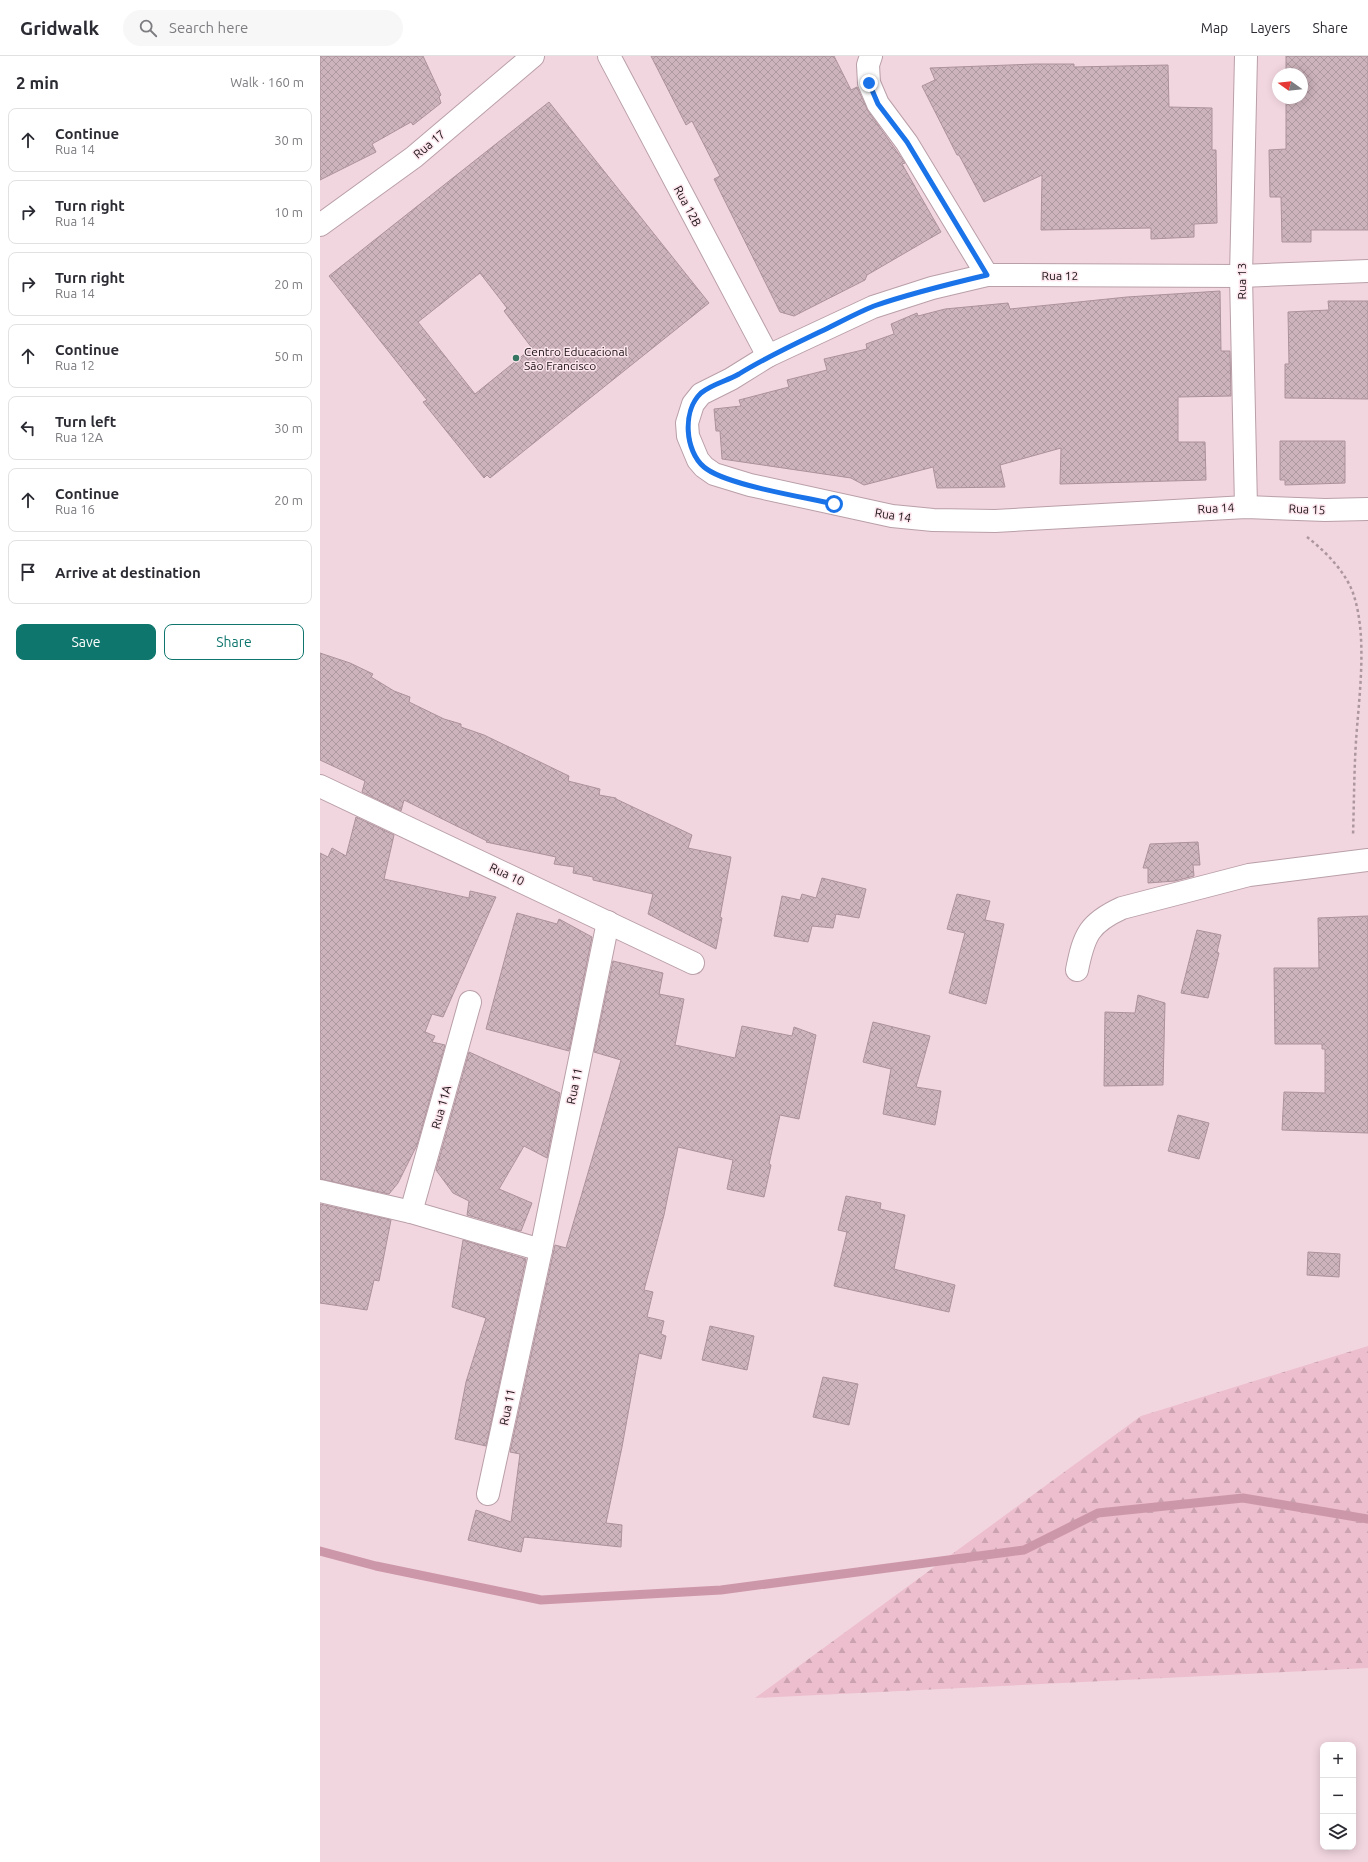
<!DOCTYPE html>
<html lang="en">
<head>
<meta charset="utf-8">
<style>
	:root { --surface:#fff; --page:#f7f7f7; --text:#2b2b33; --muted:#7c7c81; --line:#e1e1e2; --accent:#0f766e }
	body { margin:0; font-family:Ubuntu,sans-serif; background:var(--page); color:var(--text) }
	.controls { position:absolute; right:12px; bottom:12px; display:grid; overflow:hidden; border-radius:8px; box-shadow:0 2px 10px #0003 }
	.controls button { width:36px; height:36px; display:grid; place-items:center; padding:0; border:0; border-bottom:1px solid var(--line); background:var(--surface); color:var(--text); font:20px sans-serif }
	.compass { position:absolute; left:952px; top:12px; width:36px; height:36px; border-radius:50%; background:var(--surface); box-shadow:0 2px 10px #0003; rotate:285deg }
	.stop { position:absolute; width:12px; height:12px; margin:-9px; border:3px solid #1a73e8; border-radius:50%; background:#fff }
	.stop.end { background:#1a73e8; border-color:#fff; box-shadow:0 1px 4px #0008 }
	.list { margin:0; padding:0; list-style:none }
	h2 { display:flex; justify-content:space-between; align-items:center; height:52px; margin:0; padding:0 16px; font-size:17px }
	h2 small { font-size:13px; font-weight:400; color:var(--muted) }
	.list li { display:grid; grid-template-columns:26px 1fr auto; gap:12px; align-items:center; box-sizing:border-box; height:64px; margin:0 8px 8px; padding:0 8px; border:1px solid var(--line); border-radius:8px }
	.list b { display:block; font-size:15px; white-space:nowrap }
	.list p { margin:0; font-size:13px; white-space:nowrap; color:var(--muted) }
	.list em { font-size:13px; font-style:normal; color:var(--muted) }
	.actions { display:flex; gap:8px; padding:12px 16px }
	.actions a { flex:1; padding:9px 0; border:1px solid var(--accent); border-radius:8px; text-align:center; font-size:14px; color:var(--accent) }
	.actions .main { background:var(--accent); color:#fff }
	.icon { flex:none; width:22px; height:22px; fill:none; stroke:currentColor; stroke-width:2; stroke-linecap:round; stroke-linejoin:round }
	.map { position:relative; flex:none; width:1048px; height:1806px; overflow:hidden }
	header { display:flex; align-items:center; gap:24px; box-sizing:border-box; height:56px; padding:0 20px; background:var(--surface); border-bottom:1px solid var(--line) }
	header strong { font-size:19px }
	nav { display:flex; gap:22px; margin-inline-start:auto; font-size:14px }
	.search { width:280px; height:36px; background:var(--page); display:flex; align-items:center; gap:10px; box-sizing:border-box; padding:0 14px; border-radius:22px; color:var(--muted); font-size:15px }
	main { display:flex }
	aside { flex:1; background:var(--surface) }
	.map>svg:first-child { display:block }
	.forest { fill:url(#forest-firs) }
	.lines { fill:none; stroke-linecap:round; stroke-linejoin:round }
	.stream { stroke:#cd97aa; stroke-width:9 }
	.building { fill:url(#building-cross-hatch); stroke:#ac929b; fill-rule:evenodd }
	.minor-casing { stroke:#b99fa8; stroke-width:24 }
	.path { stroke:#ad979e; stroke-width:2.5; stroke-dasharray:3 3; stroke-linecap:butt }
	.minor { stroke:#fff; stroke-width:22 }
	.route { stroke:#1a73e8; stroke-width:5 }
	.poi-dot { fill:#377562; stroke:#fce5ec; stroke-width:1.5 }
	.labels { text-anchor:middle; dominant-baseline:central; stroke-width:3; stroke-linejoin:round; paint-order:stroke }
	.street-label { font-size:12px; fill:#1a1114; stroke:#fce5ec }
	.poi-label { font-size:12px; fill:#1a1114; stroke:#fce5ec; text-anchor:start }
</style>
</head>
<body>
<header>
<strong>Gridwalk</strong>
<div class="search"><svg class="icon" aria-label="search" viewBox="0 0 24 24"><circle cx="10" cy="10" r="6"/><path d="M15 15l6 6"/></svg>Search here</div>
<nav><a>Map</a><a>Layers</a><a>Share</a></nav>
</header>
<main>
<aside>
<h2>2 min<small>Walk · 160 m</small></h2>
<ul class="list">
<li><svg class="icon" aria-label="ahead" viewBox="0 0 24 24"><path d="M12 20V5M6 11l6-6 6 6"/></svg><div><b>Continue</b><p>Rua 14</p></div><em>30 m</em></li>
<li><svg class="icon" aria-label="right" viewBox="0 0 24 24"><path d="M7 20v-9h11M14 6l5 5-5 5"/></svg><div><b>Turn right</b><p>Rua 14</p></div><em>10 m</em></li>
<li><svg class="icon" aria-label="right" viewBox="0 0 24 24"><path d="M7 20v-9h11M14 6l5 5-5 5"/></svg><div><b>Turn right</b><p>Rua 14</p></div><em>20 m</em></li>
<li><svg class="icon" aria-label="ahead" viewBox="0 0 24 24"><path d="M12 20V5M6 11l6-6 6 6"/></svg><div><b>Continue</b><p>Rua 12</p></div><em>50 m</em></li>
<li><svg class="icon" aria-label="left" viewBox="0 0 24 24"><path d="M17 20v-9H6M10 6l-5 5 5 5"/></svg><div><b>Turn left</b><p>Rua 12A</p></div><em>30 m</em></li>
<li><svg class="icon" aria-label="ahead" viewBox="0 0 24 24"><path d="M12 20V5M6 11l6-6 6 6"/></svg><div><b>Continue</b><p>Rua 16</p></div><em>20 m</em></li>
<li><svg class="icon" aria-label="arrive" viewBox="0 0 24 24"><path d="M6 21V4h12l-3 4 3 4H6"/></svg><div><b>Arrive at destination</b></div></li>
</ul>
<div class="actions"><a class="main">Save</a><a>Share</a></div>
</aside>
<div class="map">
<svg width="1048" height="1806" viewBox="0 0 1048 1806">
	<defs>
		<pattern id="forest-firs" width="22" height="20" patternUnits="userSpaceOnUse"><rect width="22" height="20" fill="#edbece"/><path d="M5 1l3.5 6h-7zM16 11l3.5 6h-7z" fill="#cba2b0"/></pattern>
		<pattern id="building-cross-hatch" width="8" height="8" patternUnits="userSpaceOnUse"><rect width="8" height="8" fill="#cdb3bb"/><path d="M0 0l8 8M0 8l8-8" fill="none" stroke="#af99a0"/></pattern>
	</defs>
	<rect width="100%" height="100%" fill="#f2d6df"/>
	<polygon class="forest" points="1048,1290 1048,1612 435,1642 821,1360"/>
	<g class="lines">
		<polyline class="stream" points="0,1495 56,1510 221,1544 401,1534 704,1494 778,1457 923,1442 1048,1463"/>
	</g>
	<g class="building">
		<polygon points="0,0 103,0 121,39 119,41 121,47 93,69 91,66 52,88 56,96 0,124"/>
		<polygon points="331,0 514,0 531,34 537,31 548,55 585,107 582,108 621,176 547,219 545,224 474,260 460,256 394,123 400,120 372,65 366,69"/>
		<polygon points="966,0 1048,0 1048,174 991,174 991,186 962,186 961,141 950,141 949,94 966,93 966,42 982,42 982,18 966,18"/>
		<polygon points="715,8 754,8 754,11 848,9 849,51 892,52 892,94 896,94 897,167 874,168 874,181 831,183 831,172 721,174 722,119 664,146 639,99 637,99 602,30 615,24 610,12"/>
		<path d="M 229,46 L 389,247 L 170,422 L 167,419 L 164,422 L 103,346 L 107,344 L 9,220 ZM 160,217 L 187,252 L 184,255 L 212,292 L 155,338 L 98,266 Z"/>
		<polygon points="900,235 901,295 910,295 911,340 858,341 858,386 885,386 886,424 740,428 741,392 680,409 685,431 617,432 613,411 544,429 531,422 402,403 400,375 396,375 394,353 421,350 419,344 469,331 467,324 507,314 504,303 547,293 546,288 574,278 571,268 597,257 598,260 625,253 688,247 690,253 807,241"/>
		<polygon points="1008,245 1048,245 1048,343 965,342 965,308 969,308 968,256 1009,254"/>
		<polygon points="960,385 1025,385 1025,427 965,429 965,424 960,424"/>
		<polygon points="0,597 30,607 53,618 51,621 74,635 90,641 89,646 124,663 141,668 141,671 164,679 249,720 248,725 280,733 279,739 296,742 296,743 372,779 368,792 411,801 400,861 402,862 396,893 328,858 333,838 273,824 273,821 253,817 254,811 234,808 236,801 166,786 167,785 84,744 81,755 42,736 45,725 0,704"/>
		<polygon points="36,761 74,779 64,823 149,842 150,835 176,841 123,961 112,958 105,976 115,980 112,986 125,989 97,1089 78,1127 69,1138 0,1123 0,797 8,801 12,792 26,800"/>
		<polygon points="878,786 880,809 873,809 874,820 855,825 828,827 828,812 823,812 830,788"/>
		<polygon points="502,822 546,833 539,862 516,858 513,872 492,870 488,886 454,880 462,840 480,844 482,838 496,842"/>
		<polygon points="637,838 670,845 665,864 684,868 666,948 629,937 645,877 627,873"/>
		<polygon points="197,857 237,868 239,863 272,881 249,995 166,973"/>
		<polygon points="1048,860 1048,1077 962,1074 964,1036 1005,1037 1005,993 1002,993 1002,988 955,988 954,912 999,912 998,862"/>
		<polygon points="877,874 901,879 897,896 899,897 888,942 861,937"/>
		<polygon points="293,905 343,917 339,938 364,943 355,989 415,1002 422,970 472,980 474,971 496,979 479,1063 460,1059 449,1108 451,1109 444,1141 407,1133 413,1104 358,1091 344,1159 324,1234 333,1236 327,1261 344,1265 341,1278 346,1280 341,1303 319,1297 302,1391 286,1467 302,1469 301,1491 204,1481 201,1496 148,1484 156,1454 191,1466 200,1398 190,1396 235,1189 246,1192 301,1004 274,996"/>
		<polygon points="818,939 845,947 843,1029 784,1030 785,956 815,957"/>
		<polygon points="553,966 610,980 596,1031 621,1035 615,1069 563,1058 571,1013 543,1006"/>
		<polygon points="149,996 240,1037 227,1102 204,1090 179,1133 212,1147 201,1175 147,1159 149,1145 133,1137 116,1114"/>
		<polygon points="858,1059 889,1067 879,1103 848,1095"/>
		<polygon points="526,1140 561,1147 560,1153 585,1159 574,1213 635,1229 629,1256 514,1230 527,1176 518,1174"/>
		<polygon points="0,1148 71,1164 59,1225 54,1224 47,1254 0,1247"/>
		<polygon points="143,1184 206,1203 166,1390 135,1383 146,1326 166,1262 132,1251"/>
		<polygon points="988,1196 1020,1198 1019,1221 987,1219"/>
		<polygon points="390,1270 434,1280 427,1314 382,1304"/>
		<polygon points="503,1321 538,1328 529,1369 493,1361"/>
	</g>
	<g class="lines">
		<g class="minor-casing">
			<g id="minor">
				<polyline points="289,0 448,300"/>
				<polyline points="551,0 548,9 549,27 558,48 587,87 667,219"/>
				<polyline points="926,0 921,220 926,451"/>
				<polyline points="0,169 94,101 213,0"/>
				<polyline points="1048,215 921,220 667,219 612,232 553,251 448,300 411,323 381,338 373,348 367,367 368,380 378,404 384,411 394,418 430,429 572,460 613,464 675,465 926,451 1005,454 1048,453"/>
				<polyline points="0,730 373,907"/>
				<path d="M 757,914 C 764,879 769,867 802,852 L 929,819 L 1048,804"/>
				<polyline points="0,1135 91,1156 221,1194"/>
				<polyline points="91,1156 150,946"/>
				<polyline points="168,1438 221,1194 288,866"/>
			</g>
		</g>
		<path class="path" d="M 987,481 C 1005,495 1025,515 1033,537 C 1048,580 1039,640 1036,685 C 1034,717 1034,748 1033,780"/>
		<use href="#minor" class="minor"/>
	</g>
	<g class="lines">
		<path class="route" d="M 514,448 C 484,441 405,429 384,411 C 365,395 362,355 381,337 C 392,328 407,325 419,318 C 448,300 479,286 510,271 C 524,264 539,256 554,250 C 591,237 629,228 667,219 L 587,86 L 558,48 L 549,27"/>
	</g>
	<circle class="poi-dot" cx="196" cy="302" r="4"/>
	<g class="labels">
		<g class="street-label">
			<text transform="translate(109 88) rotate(-40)">Rua 17</text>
			<text transform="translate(368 150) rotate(62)">Rua 12B</text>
			<text x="740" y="219">Rua 12</text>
			<text transform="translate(921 225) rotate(-90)">Rua 13</text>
			<text transform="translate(896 452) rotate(-3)">Rua 14</text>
			<text transform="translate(987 453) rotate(2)">Rua 15</text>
			<text transform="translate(573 459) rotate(9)">Rua 14</text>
			<text transform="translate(187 818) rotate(25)">Rua 10</text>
			<text transform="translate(254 1030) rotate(-78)">Rua 11</text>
			<text transform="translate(121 1051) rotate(-74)">Rua 11A</text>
			<text transform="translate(187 1351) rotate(-78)">Rua 11</text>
		</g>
		<g class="poi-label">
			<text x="204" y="295">Centro Educacional<tspan x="204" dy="14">São Francisco</tspan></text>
		</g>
	</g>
</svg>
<div class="controls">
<button>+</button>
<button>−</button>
<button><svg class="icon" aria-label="layers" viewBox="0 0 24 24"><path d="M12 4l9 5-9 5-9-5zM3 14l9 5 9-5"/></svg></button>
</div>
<svg class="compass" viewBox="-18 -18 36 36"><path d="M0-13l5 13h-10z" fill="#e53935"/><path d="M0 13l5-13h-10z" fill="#7c7c81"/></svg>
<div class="stop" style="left:514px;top:448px"></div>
<div class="stop end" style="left:549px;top:27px"></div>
</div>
</main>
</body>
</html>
